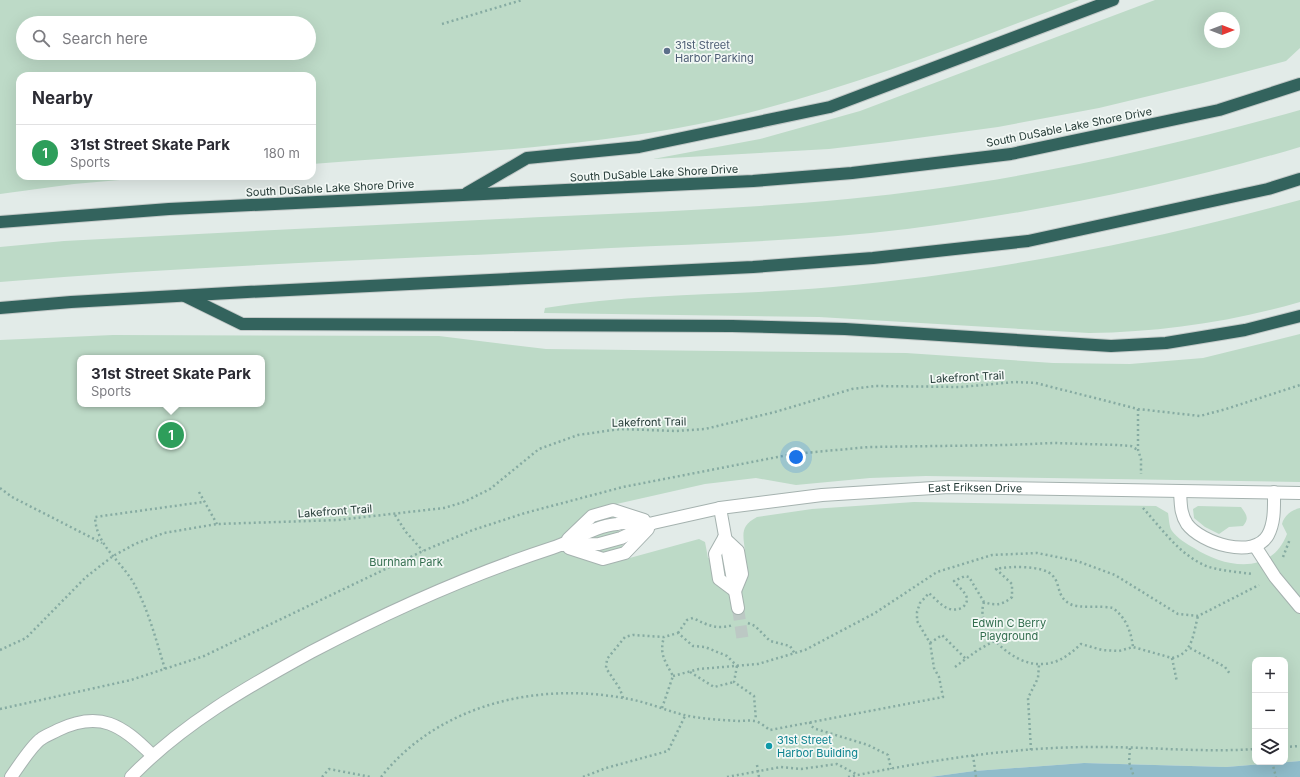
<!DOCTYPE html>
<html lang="en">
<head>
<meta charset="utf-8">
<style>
	:root { --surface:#fff; --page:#f2f2f3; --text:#2b2b33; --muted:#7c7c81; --line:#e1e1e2; --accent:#db2777 }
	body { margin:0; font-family:Inter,sans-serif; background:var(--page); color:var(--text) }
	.controls { position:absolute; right:12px; bottom:12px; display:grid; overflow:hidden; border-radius:8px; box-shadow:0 4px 16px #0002 }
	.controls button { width:36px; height:36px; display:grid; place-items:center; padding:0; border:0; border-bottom:1px solid var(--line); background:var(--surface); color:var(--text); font:20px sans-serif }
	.compass { position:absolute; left:1204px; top:12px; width:36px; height:36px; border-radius:50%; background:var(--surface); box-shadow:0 4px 16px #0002; rotate:90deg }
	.you { position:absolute; left:796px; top:457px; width:14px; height:14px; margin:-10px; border:3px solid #fff; border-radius:50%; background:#1a73e8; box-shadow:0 0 0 6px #1a73e833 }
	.badge { display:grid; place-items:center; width:26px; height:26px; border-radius:50%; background:var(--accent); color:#fff; font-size:13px; font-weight:700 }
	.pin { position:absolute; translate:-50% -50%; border:2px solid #fff; box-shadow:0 1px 4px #0006 }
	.popup { position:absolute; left:77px; top:355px; width:188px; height:52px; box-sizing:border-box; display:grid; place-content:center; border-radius:8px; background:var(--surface); filter:drop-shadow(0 1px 3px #0005); font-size:13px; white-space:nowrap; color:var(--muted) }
	.popup b { font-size:15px; color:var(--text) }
	.popup::after { content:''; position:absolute; left:50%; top:100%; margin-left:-8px; border:8px solid transparent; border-top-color:var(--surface) }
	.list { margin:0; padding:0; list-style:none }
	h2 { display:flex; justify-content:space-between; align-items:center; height:52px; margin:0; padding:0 16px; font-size:17px }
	h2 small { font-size:13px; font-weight:400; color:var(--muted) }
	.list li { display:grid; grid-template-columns:26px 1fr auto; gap:12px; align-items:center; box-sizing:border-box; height:56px; padding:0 16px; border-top:1px solid var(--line) }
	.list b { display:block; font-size:15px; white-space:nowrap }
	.list p { margin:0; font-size:13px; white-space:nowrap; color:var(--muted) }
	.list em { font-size:13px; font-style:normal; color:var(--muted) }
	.icon { flex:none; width:22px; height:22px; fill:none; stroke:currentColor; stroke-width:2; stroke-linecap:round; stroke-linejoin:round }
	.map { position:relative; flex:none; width:1300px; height:777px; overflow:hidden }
	.search { position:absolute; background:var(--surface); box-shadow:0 4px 16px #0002; left:16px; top:16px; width:300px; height:44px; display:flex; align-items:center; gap:10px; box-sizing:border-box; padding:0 14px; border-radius:22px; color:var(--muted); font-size:15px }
	.panel { position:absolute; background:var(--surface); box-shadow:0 4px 16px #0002; left:16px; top:72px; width:300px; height:108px; border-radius:12px }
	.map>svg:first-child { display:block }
	.green { fill:#bddac7; fill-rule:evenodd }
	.water { fill:#90bcca }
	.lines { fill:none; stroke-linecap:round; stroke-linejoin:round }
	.minor-tunnel { stroke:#bcc8c4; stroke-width:12; stroke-dasharray:12 6; stroke-linecap:butt }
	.minor-casing { stroke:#a5b2af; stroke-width:14 }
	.highway-casing { stroke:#c2c8c7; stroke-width:14 }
	.path { stroke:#86aba2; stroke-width:2.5; stroke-dasharray:2 3; stroke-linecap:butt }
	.minor { stroke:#fff; stroke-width:12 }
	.highway { stroke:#33635d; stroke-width:12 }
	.service-dot { fill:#5c6f8a; stroke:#f2f8f5; stroke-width:1.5 }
	.culture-dot { fill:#0f9aa8; stroke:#f2f8f5; stroke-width:1.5 }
	.labels { text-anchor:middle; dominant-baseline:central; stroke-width:3.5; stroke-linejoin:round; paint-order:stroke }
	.service-label { font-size:11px; fill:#4e5e75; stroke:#f2f8f5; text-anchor:start }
	.street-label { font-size:11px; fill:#243a36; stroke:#f2f8f5 }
	.park-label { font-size:11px; fill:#326d4e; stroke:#f2f8f5 }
	.culture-label { font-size:11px; fill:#0d838f; stroke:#f2f8f5; text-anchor:start }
</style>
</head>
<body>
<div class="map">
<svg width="1300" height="777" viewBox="0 0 1300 777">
	<rect width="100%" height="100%" fill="#e2ebe8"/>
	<g class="green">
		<path d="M 0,0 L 1079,0 C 954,47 830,97 699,124 C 572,149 441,154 312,164 L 312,76 L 20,76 L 20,176 L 165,176 L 74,184 L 0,194 ZM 23,23 L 309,23 L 309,53 L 23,53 Z"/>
		<path d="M 1155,0 L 1300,0 L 1300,48 L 1286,61 L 1203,83 L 1099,108 L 998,127 L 888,142 L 829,149 L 653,159 L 760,139 L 860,111 ZM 1210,18 L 1234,18 L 1234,42 L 1210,42 Z"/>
		<path d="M 1300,110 L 1300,147 C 1172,185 1039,212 907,229 C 809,241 710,243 611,248 C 408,259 203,265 0,282 L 0,247 L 64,241 C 231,232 397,224 564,216 C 687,210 811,206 933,189 C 1057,172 1179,144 1300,110 Z"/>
		<path d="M 1300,200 L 1300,302 C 1230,322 1161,332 1089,333 L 819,317 L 544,313 L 545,308 C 640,292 737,296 833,287 C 994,272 1144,243 1300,200 Z"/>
		<path d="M 1300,334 L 1300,482 L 926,476 L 870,478 L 796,485 L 756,478 L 705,484 L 612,505 L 626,559 L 699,539 L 705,542 L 708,558 L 745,551 C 743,534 740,526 757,517 L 812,509 L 914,502 L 1156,506 L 1168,513 C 1169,518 1169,527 1172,531 C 1177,538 1187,544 1194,548 C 1225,568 1271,576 1287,534 L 1282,524 C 1284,516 1291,510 1300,508 L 1300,761 L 1226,767 L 1084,763 L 974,771 L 930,777 L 0,777 L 0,340 L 113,335 L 439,336 L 546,349 L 906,353 L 1053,363 L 1130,364 L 1203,358 ZM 80,358 L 262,358 L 262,404 L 80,404 ZM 1255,660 L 1285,660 L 1285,762 L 1255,762 Z"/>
		<path d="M 1198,506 L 1241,507 C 1246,514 1250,518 1243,526 L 1229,527 L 1219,534 L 1205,527 L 1194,518 L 1193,509 Z"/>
	</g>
	<polygon class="water" points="1300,761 1300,777 930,777 974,771 1084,763 1226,767"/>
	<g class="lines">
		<polyline class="minor-tunnel" points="738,608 743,642"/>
		<g class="minor-casing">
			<g id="minor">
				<path d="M 1180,492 C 1181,504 1180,513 1187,524 C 1201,543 1254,560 1268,535 C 1275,522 1274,506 1274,492"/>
				<polyline points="720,508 738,608"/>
				<polyline points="724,538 715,554 719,579 735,591"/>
				<polyline points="724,538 738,551 742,574 735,591"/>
				<polyline points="568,539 592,516 613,510 644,520"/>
				<path id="s1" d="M 562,545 L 599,544 L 621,538 L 653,523 L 720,508 L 822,495 L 949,487 L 1300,493"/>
				<polyline points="1255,546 1275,577 1300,607"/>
				<polyline points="569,548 603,559 625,553 648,529"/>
				<path d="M 11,777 C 18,767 32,745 41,739 C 46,735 53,733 58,730 C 100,710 122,725 152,755"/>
				<path d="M 131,777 C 182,724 247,687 311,652 C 389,611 469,575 552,548 C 574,541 594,526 617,524 C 627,522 638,523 647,523"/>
			</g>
		</g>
		<g class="highway-casing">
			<g id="highway">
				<polyline points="467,193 527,158 639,147 830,107 1113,0"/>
				<polyline points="0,222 169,209 753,181 852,173 1011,154 1219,110 1300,84"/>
				<polyline points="185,296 242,324 732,326 845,329 1111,346 1166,343 1245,330 1300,316"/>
				<polyline points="0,308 71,302 247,292 753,267 873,258 1028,241 1268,189 1300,179"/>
			</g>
		</g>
		<g class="path">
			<polyline points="442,24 522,0"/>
			<polyline points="1138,409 1138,450 1141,459 1141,474"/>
			<polyline points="0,488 12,497 102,543"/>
			<polyline points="199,492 217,524"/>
			<path d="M 1143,508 C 1162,529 1181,557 1209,567 C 1223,571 1238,572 1252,574"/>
			<polyline points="395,515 406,532 423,551"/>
			<polyline points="1283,557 1290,539"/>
			<path d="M 984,602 C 974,630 1014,666 1041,664 C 1058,664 1069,655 1081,644 L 1102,650 L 1119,651 L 1133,647 L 1172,658 C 1193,654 1193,634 1198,616"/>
			<polyline points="748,623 755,626 770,641 790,646 795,654"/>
			<path d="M 678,633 L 687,620 L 693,618 C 707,625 717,630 733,625"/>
			<polyline points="930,643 942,635 966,659"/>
			<polyline points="1190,648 1225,667 1230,674"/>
			<polyline points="0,650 26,638 86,577 113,556 135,544 164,533 217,524 338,520 444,508 464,502 490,489 539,449 578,435 620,429 676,431 705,429 775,412 852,389 875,386 961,387 1015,382 1036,383 1138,409 1200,416 1226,409 1300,385"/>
			<polyline points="1172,658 1177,682"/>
			<polyline points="737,666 734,682 754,696 756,720"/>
			<polyline points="955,667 978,650 996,640"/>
			<path d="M 165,669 C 156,640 148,608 133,582 C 120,560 96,545 95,517 L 203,502"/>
			<polyline points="690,672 714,687 734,682"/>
			<polyline points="673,676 699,669 758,664 805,650 875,613 937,572 992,555 1037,553 1077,561 1115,575 1178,614 1198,616 1259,585"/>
			<polyline points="623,698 620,689 606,668 607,659 625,637 633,635 664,637 678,633 693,646 705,647 727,656 737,666"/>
			<path d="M 662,708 L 673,676 C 665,661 659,654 664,637"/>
			<polyline points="0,709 131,680 204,656 423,551 473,530 525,513 623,487 793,454 869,447 1007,445 1054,443 1117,445 1131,446 1138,450"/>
			<polyline points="810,722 811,726 816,729 868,745 888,755 891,769"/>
			<polyline points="1285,747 1300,746"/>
			<polyline points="1130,748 1129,762 1134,777"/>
			<polyline points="1031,750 1028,698 1038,678 1039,665"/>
			<polyline points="973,755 976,777"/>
			<polyline points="1272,762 1276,777"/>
			<polyline points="757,765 759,777"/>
			<polyline points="322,777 329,769 371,777"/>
			<path d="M 381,777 C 438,705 536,682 623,698 C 645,701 664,710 684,715 C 701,719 722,720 739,721 C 744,721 749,720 754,721 C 759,721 765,727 770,730 L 943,697 L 939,677 L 934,668 L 930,643 L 917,621 L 917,612 L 920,603 L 929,593 C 939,602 947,614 962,608 C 975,597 959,589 954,581 L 965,576 L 969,577 L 984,602 C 995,606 1003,605 1012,597 L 1012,584 L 996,569 C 1009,566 1044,565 1053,576 C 1061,585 1056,596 1070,604 C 1080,609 1100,605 1113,608 C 1126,618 1131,631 1133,647"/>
			<polyline points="583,777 606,768 668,751 685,716"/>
			<polyline points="727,777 781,767 801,769 837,764 858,775"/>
			<path d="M 848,777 C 926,761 1006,748 1085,747 C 1142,746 1199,753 1255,749"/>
		</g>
		<use href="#minor" class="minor"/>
		<use href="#highway" class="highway"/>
	</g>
	<circle class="service-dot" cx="667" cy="51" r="4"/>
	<circle class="culture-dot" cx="769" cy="746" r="4"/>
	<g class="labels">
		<g class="service-label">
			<text x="675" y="45">31st Street<tspan x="675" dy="13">Harbor Parking</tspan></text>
		</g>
		<g class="street-label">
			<text transform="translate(1069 127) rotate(-11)">South DuSable Lake Shore Drive</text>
			<text transform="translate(654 173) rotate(-3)">South DuSable Lake Shore Drive</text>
			<text transform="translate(330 188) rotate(-3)">South DuSable Lake Shore Drive</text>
			<text transform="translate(967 377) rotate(-3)">Lakefront Trail</text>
			<text transform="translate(649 422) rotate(-1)">Lakefront Trail</text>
			<text stroke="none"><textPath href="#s1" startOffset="420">East Eriksen Drive</textPath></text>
			<text transform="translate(335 511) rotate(-4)">Lakefront Trail</text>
		</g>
		<g class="park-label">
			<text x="406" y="562">Burnham Park</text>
			<text x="1009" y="623">Edwin C Berry<tspan x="1009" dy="13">Playground</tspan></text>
		</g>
		<g class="culture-label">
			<text x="777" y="740">31st Street<tspan x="777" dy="13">Harbor Building</tspan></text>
		</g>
	</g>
</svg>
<div class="controls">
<button>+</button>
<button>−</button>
<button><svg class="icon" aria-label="layers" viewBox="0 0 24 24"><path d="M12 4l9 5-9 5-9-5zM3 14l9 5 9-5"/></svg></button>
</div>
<svg class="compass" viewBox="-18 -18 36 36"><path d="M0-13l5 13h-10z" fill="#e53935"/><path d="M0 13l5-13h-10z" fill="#7c7c81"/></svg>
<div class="you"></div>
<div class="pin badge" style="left:171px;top:435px;background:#2e9e5b">1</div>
<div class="popup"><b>31st Street Skate Park</b>Sports</div>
<div class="search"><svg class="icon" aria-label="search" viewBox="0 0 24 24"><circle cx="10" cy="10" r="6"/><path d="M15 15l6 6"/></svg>Search here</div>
<section class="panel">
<h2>Nearby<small></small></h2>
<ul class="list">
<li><span class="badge" style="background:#2e9e5b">1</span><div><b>31st Street Skate Park</b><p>Sports</p></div><em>180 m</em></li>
</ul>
</section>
</div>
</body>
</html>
